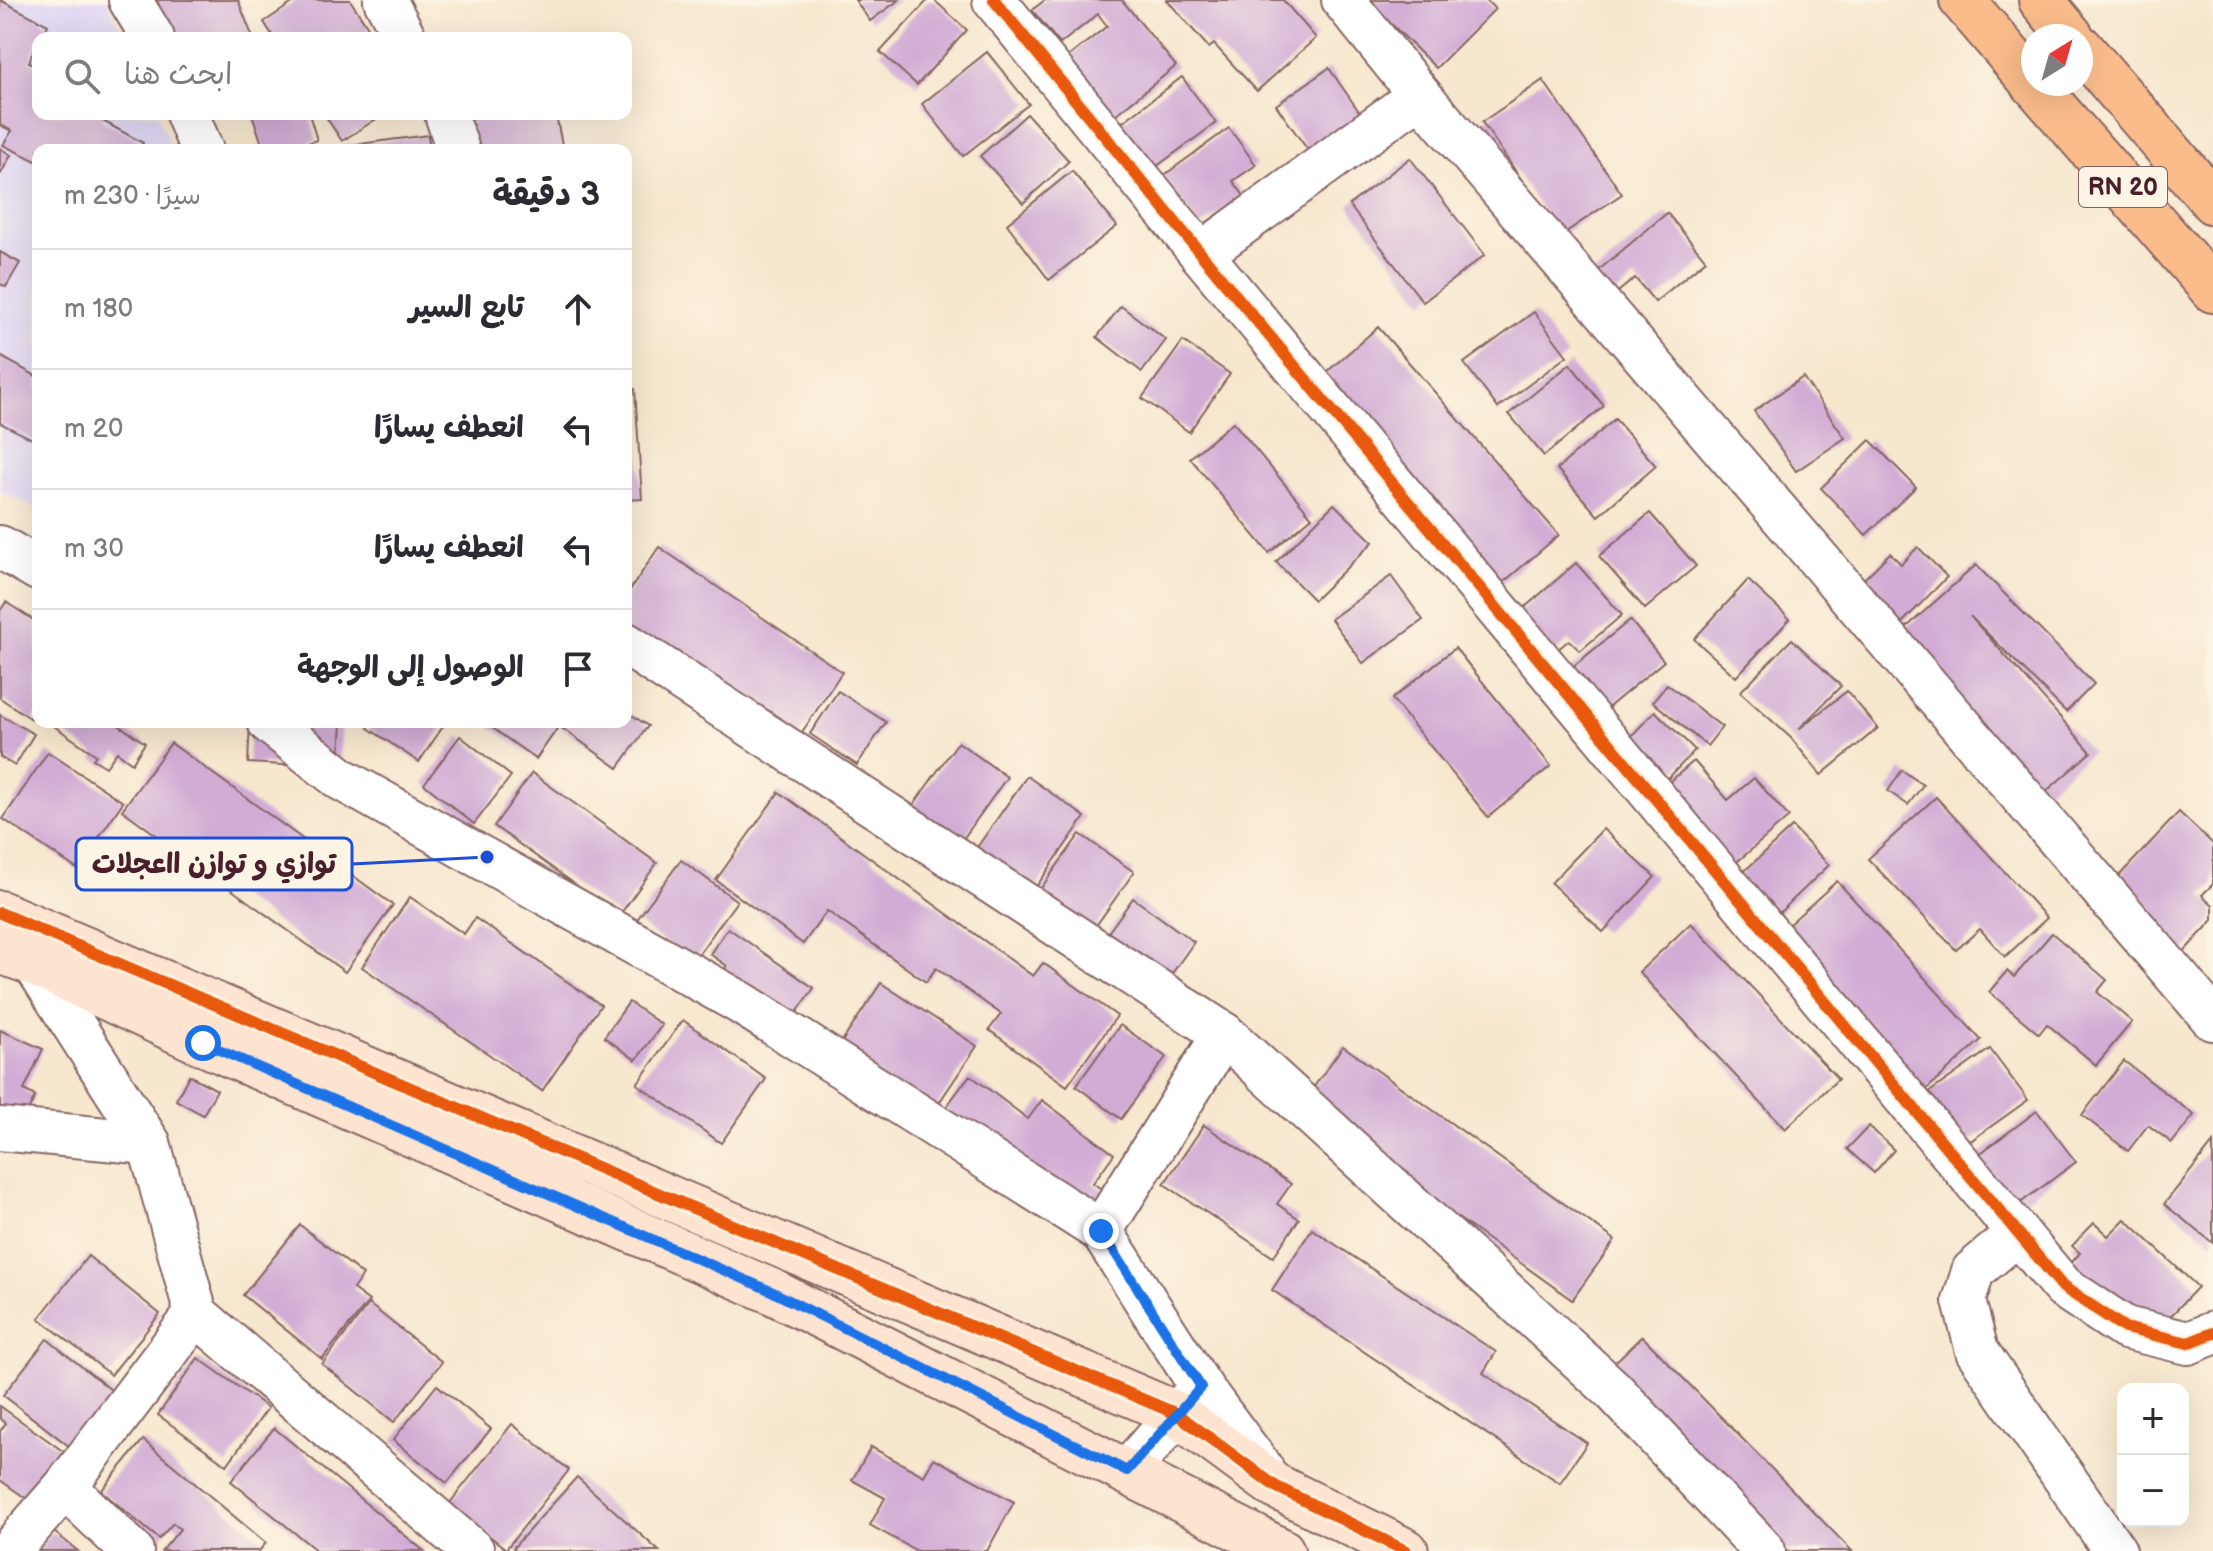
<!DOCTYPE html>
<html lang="ar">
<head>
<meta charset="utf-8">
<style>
	:root { --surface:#fff; --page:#f7f7f7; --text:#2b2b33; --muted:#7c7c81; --line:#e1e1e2 }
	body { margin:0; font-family:"Balsamiq Sans","Playpen Sans Arabic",sans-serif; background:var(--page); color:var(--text); direction:rtl }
	.controls { position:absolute; right:24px; bottom:24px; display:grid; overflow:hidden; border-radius:16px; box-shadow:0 8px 32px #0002 }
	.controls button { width:72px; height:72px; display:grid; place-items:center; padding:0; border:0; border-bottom:2px solid var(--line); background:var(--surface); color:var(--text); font:40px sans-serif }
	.compass { position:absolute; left:2021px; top:24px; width:72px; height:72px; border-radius:50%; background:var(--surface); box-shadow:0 8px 32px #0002; rotate:37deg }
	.stop { position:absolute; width:24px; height:24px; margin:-18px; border:6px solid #1a73e8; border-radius:50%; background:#fff }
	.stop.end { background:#1a73e8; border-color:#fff; box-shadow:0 2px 8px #0008 }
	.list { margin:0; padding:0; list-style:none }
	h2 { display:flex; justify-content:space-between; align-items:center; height:104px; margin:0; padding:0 32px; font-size:34px }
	h2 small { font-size:26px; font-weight:400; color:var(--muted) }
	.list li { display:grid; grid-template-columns:52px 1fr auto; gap:24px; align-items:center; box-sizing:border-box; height:120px; padding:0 32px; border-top:2px solid var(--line) }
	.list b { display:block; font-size:30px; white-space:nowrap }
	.list em { font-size:26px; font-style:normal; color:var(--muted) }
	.icon { flex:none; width:44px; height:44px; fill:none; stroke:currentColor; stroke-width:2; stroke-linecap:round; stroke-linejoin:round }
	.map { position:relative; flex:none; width:2213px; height:1551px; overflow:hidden; direction:ltr }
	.search { position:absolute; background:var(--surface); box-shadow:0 8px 32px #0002; left:32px; top:32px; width:600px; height:88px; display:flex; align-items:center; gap:20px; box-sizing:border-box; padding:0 28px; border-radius:16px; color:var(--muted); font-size:30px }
	.panel { position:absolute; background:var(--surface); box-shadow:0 8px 32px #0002; left:32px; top:144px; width:600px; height:584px; border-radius:16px; direction:rtl }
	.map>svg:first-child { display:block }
	.built { fill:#ded5f5 }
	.building { fill:#d1acd5 }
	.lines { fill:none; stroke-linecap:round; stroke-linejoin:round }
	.street-casing { stroke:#876564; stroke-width:46 }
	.secondary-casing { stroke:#876564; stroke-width:48 }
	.highway-casing { stroke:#876564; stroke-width:48 }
	.street { stroke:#fff; stroke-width:42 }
	.secondary { stroke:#fde4d1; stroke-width:44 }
	.highway { stroke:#fabc8b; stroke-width:44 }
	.cycleway-casing { stroke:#fcf5e5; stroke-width:17 }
	.cycleway { stroke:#e8590c; stroke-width:12 }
	.route { stroke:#1a73e8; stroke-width:10 }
	.labels { text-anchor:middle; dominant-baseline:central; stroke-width:6; stroke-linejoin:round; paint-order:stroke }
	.shield { fill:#fcf5e5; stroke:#7f5f63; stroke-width:2 }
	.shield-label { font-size:24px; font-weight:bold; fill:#4a1f2b }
	.leader { fill:none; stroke:#1d4ed8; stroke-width:3 }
	.callout-dot { fill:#1d4ed8; stroke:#fcf5e5; stroke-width:3 }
	.callout { fill:#fcf5e5; stroke:#1d4ed8; stroke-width:3 }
	.callout-label { font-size:28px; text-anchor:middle; font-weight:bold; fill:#4a1f2b }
</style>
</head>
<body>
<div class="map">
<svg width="2213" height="1551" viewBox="0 0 2213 1551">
	<rect width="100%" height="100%" fill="#fcf5e5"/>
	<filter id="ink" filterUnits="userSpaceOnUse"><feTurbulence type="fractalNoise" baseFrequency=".0125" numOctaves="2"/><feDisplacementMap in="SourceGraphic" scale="16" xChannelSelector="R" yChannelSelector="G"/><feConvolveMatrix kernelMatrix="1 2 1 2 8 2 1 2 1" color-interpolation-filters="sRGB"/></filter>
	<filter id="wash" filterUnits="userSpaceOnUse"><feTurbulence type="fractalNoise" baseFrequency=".006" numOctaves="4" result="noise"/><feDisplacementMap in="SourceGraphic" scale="32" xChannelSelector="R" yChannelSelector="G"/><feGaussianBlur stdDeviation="1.8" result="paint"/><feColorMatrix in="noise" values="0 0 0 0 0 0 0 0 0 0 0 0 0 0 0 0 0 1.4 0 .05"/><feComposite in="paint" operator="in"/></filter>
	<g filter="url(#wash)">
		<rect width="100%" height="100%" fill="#f7e7ce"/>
		<polygon class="built" points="0,0 107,0 124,38 38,38 38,114 157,114 173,150 38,150 38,510 0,490"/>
		<g id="blocks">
			<g class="building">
				<polygon points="0,0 48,25 42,38 38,38 29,62 38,66 38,114 104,114 101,120 143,143 139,150 38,150 38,162 3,145 12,131 0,125"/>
				<polygon points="157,0 238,0 253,38 172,38"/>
				<polygon points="297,0 350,0 375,38 274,38 264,22"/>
				<polygon points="855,0 899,0 870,21"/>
				<polygon points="928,0 934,0 967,30 917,85 880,52"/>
				<polygon points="1045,0 1122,0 1176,66 1115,115 1068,57 1107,26 1098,14 1060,44 1032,10"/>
				<polygon points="1167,0 1283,0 1316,38 1257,91 1214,44 1209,48"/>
				<polygon points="1367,0 1486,0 1495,9 1436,68"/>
				<polygon points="987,52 1029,104 963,156 922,104"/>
				<polygon points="1329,68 1369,126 1317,163 1276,105"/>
				<polygon points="1182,77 1216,123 1153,169 1120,124"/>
				<polygon points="1543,80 1622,194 1560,236 1482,122"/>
				<polygon points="252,114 309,114 317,140 288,150 264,150"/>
				<polygon points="324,114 384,114 342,141"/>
				<polygon points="468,114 534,114 535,119 556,115 563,150 475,150"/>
				<polygon points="1027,114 1069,161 1023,203 980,156"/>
				<polygon points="1229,128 1256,165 1233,181 1244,196 1200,227 1163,176"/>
				<polygon points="428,135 430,150 344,150 344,146"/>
				<polygon points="0,148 11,155 0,175"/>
				<polygon points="1410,158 1485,255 1423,302 1349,205"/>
				<polygon points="1072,171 1117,226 1049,280 1007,224"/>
				<polygon points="1667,213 1706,260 1655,302 1635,278 1613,296 1594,274"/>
				<polygon points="0,252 20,263 6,287 0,284"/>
				<polygon points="1121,306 1166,340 1142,372 1097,337"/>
				<polygon points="1534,312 1567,356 1498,408 1464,363"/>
				<polygon points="1378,327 1559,535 1492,592 1312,385"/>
				<polygon points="1183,341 1230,374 1189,432 1142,398"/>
				<polygon points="0,356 38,377 38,442 0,423"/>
				<polygon points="1570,364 1604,406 1544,456 1509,414"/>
				<polygon points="1803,377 1845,438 1796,471 1754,411"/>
				<polygon points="626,389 635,389 642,499 626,500"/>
				<polygon points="1615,419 1656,466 1598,516 1557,469"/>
				<polygon points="1233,422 1312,517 1269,553 1190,458"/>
				<polygon points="1870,440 1916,487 1866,535 1821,488"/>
				<polygon points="1334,504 1373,542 1314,600 1276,562"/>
				<polygon points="1650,513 1696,566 1645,609 1599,556"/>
				<polygon points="659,547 842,672 796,741 626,647 626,596"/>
				<polygon points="1918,547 1947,577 1896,629 1855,588 1890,553 1901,564"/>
				<polygon points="1576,563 1622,615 1580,651 1569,640 1550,656 1516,615"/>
				<polygon points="1976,565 2094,684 2066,712 1970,616 2091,752 2033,803 1890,642"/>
				<polygon points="1391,576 1423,620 1363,663 1331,619"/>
				<polygon points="1748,580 1790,619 1736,677 1694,639"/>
				<polygon points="6,602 38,623 38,713 33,720 0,698 0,611"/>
				<polygon points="1630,620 1664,661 1598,716 1564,674"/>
				<polygon points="1792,639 1841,686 1799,729 1847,691 1878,728 1821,775 1791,738 1740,692"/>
				<polygon points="1455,648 1551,766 1488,817 1392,699"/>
				<polygon points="1667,684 1722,727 1707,746 1653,702"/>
				<polygon points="838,691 886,722 857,765 810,734"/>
				<polygon points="626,711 648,726 618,768 559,726 536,759 484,722 626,722"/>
				<polygon points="1655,711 1695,750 1657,790 1617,751"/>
				<polygon points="0,715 34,734 15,766 0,757"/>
				<polygon points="57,722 114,722 145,743 132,763 117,752 106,767 93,759 96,755 54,726"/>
				<polygon points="250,722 342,722 339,768 248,763"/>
				<polygon points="372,722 446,722 419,762 368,728"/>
				<polygon points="460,736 511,776 474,824 424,784"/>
				<polygon points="958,742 1007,777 958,846 909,811"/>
				<polygon points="171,743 393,905 345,972 122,810"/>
				<polygon points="48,752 123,802 77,869 3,819"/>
				<polygon points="1694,761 1728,800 1754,778 1789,817 1731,867 1662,788"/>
				<polygon points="1902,770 1923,785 1908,805 1888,791"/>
				<polygon points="532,773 657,863 619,916 494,826"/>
				<polygon points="1027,776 1085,817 1029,897 971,856"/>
				<polygon points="779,792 1033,976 1043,963 1117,1016 1067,1086 989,1030 1001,1014 936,968 926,982 827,911 803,944 716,880"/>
				<polygon points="1936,797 2047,918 2005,957 1980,929 1956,950 1868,859"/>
				<polygon points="2179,812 2213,844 2213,884 2202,895 2213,905 2213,920 2176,960 2103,893"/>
				<polygon points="1792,827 1829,865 1776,916 1739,876"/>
				<polygon points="1603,829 1655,877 1603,932 1551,883"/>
				<polygon points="1080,834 1134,872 1088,937 1034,898"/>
				<polygon points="681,860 737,901 692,963 636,921"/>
				<polygon points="1837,881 1981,1040 1918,1097 1775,937"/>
				<polygon points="410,897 464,934 475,918 601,1005 542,1091 362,967"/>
				<polygon points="1133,898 1194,942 1157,995 1095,951"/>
				<polygon points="1691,923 1838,1079 1785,1129 1639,972"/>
				<polygon points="728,928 814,988 772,1048 704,999 727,966 710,954"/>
				<polygon points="2052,933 2107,980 2097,992 2132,1022 2096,1065 2047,1024 2039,1034 1989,992 2007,971 2014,977"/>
				<polygon points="881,983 977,1046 918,1134 823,1070"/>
				<polygon points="629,1002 662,1025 636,1060 604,1037"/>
				<polygon points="683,1020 766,1079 721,1143 637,1084"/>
				<polygon points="1120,1025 1166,1057 1121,1119 1076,1086"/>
				<polygon points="0,1030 43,1049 24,1090 35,1096 20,1130 0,1121"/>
				<polygon points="1343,1046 1615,1240 1572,1300 1301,1105"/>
				<polygon points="1990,1049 2028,1100 1962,1147 1924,1096"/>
				<polygon points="2124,1061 2194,1115 2172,1143 2148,1125 2128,1151 2082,1115"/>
				<polygon points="189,1075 217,1090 203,1115 176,1100"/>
				<polygon points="970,1075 1028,1119 1042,1100 1114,1154 1093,1183 1108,1194 1087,1223 932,1126"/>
				<polygon points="2037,1111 2076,1162 2012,1209 1974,1158"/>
				<polygon points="1204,1125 1291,1184 1277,1204 1299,1219 1273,1257 1164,1184"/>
				<polygon points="1869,1126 1894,1150 1874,1173 1847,1149"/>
				<polygon points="2213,1143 2213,1243 2164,1204"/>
				<polygon points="2125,1219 2198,1287 2150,1338 2070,1264 2080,1253 2072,1246 2094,1223 2108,1236"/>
				<polygon points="300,1225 363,1275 353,1289 369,1301 322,1359 243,1295"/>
				<polygon points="1312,1229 1496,1352 1483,1373 1587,1443 1560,1483 1272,1290"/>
				<polygon points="88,1256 160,1314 111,1375 39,1318"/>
				<polygon points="369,1304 442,1362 394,1422 322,1364"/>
				<polygon points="1642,1336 1852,1551 1748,1551 1602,1375"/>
				<polygon points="47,1339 121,1398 78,1453 3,1395"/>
				<polygon points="198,1358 268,1408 227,1465 158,1415"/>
				<polygon points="437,1385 491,1429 447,1483 393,1440"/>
				<polygon points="0,1406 71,1457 37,1506 0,1480 0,1431 6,1423 0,1419"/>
				<polygon points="512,1424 569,1470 506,1549 449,1504"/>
				<polygon points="274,1428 424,1551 317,1551 231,1481"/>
				<polygon points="143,1440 266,1543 259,1551 162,1551 180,1529 173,1523 159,1539 101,1491"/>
				<polygon points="871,1447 924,1476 934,1458 1014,1502 987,1551 917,1551 870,1525 885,1498 852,1480"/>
				<polygon points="577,1477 659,1551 516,1551 513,1548"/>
				<polygon points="53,1531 78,1551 37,1551"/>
			</g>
		</g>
	</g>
	<g filter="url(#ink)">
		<use href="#blocks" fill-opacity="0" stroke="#876564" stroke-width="2"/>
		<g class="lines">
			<g class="street-casing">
				<g id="street">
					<polyline points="130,0 153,38"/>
					<polyline points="385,0 405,38"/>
					<polyline points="994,0 1201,254 2063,1287 2125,1328 2188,1343 2213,1333"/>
					<polyline points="1343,0 1420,95 2213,1019"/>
					<polyline points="187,114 202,150"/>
					<polyline points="446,114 458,150"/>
					<polyline points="1201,254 1420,95"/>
					<polyline points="0,547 38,569"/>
					<polyline points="626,644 1224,1034 1613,1390 1764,1551"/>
					<polyline points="269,722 341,779 741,1003 1101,1231"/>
					<polyline points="0,1129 149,1143"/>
					<polyline points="2018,1233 1973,1271 1964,1301 1977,1351 2115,1551"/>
					<polyline points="196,1314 473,1551"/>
					<polyline points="1201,1387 1262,1469"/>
					<polyline points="1127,1471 1201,1387 1101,1231 1224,1034"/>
					<polyline points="65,1487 132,1551"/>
					<polyline points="9,1551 65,1487 196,1314 149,1143 26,951"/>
				</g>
			</g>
			<g class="secondary-casing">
				<g id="secondary">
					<polyline points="0,913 1177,1414 1275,1486 1406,1551"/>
					<polyline points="0,951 33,963 203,1043 771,1291 1282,1551"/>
				</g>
			</g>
			<g class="highway-casing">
				<g id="highway">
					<polyline points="1962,0 2033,83"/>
					<polyline points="2041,0 2071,36"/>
					<polyline points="2081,48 2213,202"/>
					<polyline points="2034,84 2213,290"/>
				</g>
			</g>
			<use href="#street" class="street"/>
			<use href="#secondary" class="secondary"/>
			<use href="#highway" class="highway"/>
			<g class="cycleway-casing">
				<g id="cycleway">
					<polyline points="994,0 1201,254 2063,1287 2125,1328 2188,1343 2213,1333"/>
					<polyline points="0,913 1177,1414 1275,1486 1406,1551"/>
				</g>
			</g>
			<use href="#cycleway" class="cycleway"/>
		</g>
	</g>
	<g class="lines" filter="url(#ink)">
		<polyline class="route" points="203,1043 771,1291 1127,1471 1201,1387 1101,1231"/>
	</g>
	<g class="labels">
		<rect class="shield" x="2079" y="167" width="88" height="40" rx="6"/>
		<g class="shield-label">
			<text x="2123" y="187">RN 20</text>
		</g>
	</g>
	<path class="leader" d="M487 857L352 864"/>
	<circle class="callout-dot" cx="487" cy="857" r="8"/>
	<rect class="callout" x="76" y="838" width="276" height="52" rx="8"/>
	<g class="callout-label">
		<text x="214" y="873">توازي و توازن ااعجلات</text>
	</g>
</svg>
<div class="controls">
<button>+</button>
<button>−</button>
</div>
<svg class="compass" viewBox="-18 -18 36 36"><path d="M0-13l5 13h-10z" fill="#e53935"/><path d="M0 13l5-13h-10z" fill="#7c7c81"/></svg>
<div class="stop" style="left:203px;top:1043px"></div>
<div class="stop end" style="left:1101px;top:1231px"></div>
<div class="search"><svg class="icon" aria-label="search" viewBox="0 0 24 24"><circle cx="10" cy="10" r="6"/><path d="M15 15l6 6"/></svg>ابحث هنا</div>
<section class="panel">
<h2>3 دقيقة<small>سيرًا · 230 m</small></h2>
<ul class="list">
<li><svg class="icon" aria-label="ahead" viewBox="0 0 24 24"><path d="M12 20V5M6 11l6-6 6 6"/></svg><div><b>تابع السير</b></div><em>180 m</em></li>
<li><svg class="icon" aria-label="left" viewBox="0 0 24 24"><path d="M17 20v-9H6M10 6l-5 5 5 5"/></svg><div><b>انعطف يسارًا</b></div><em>20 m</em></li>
<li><svg class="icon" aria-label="left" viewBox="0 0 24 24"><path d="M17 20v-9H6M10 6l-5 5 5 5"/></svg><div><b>انعطف يسارًا</b></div><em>30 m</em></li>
<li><svg class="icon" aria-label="arrive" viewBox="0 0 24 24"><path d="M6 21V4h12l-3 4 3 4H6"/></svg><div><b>الوصول إلى الوجهة</b></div></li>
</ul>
</section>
</div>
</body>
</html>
